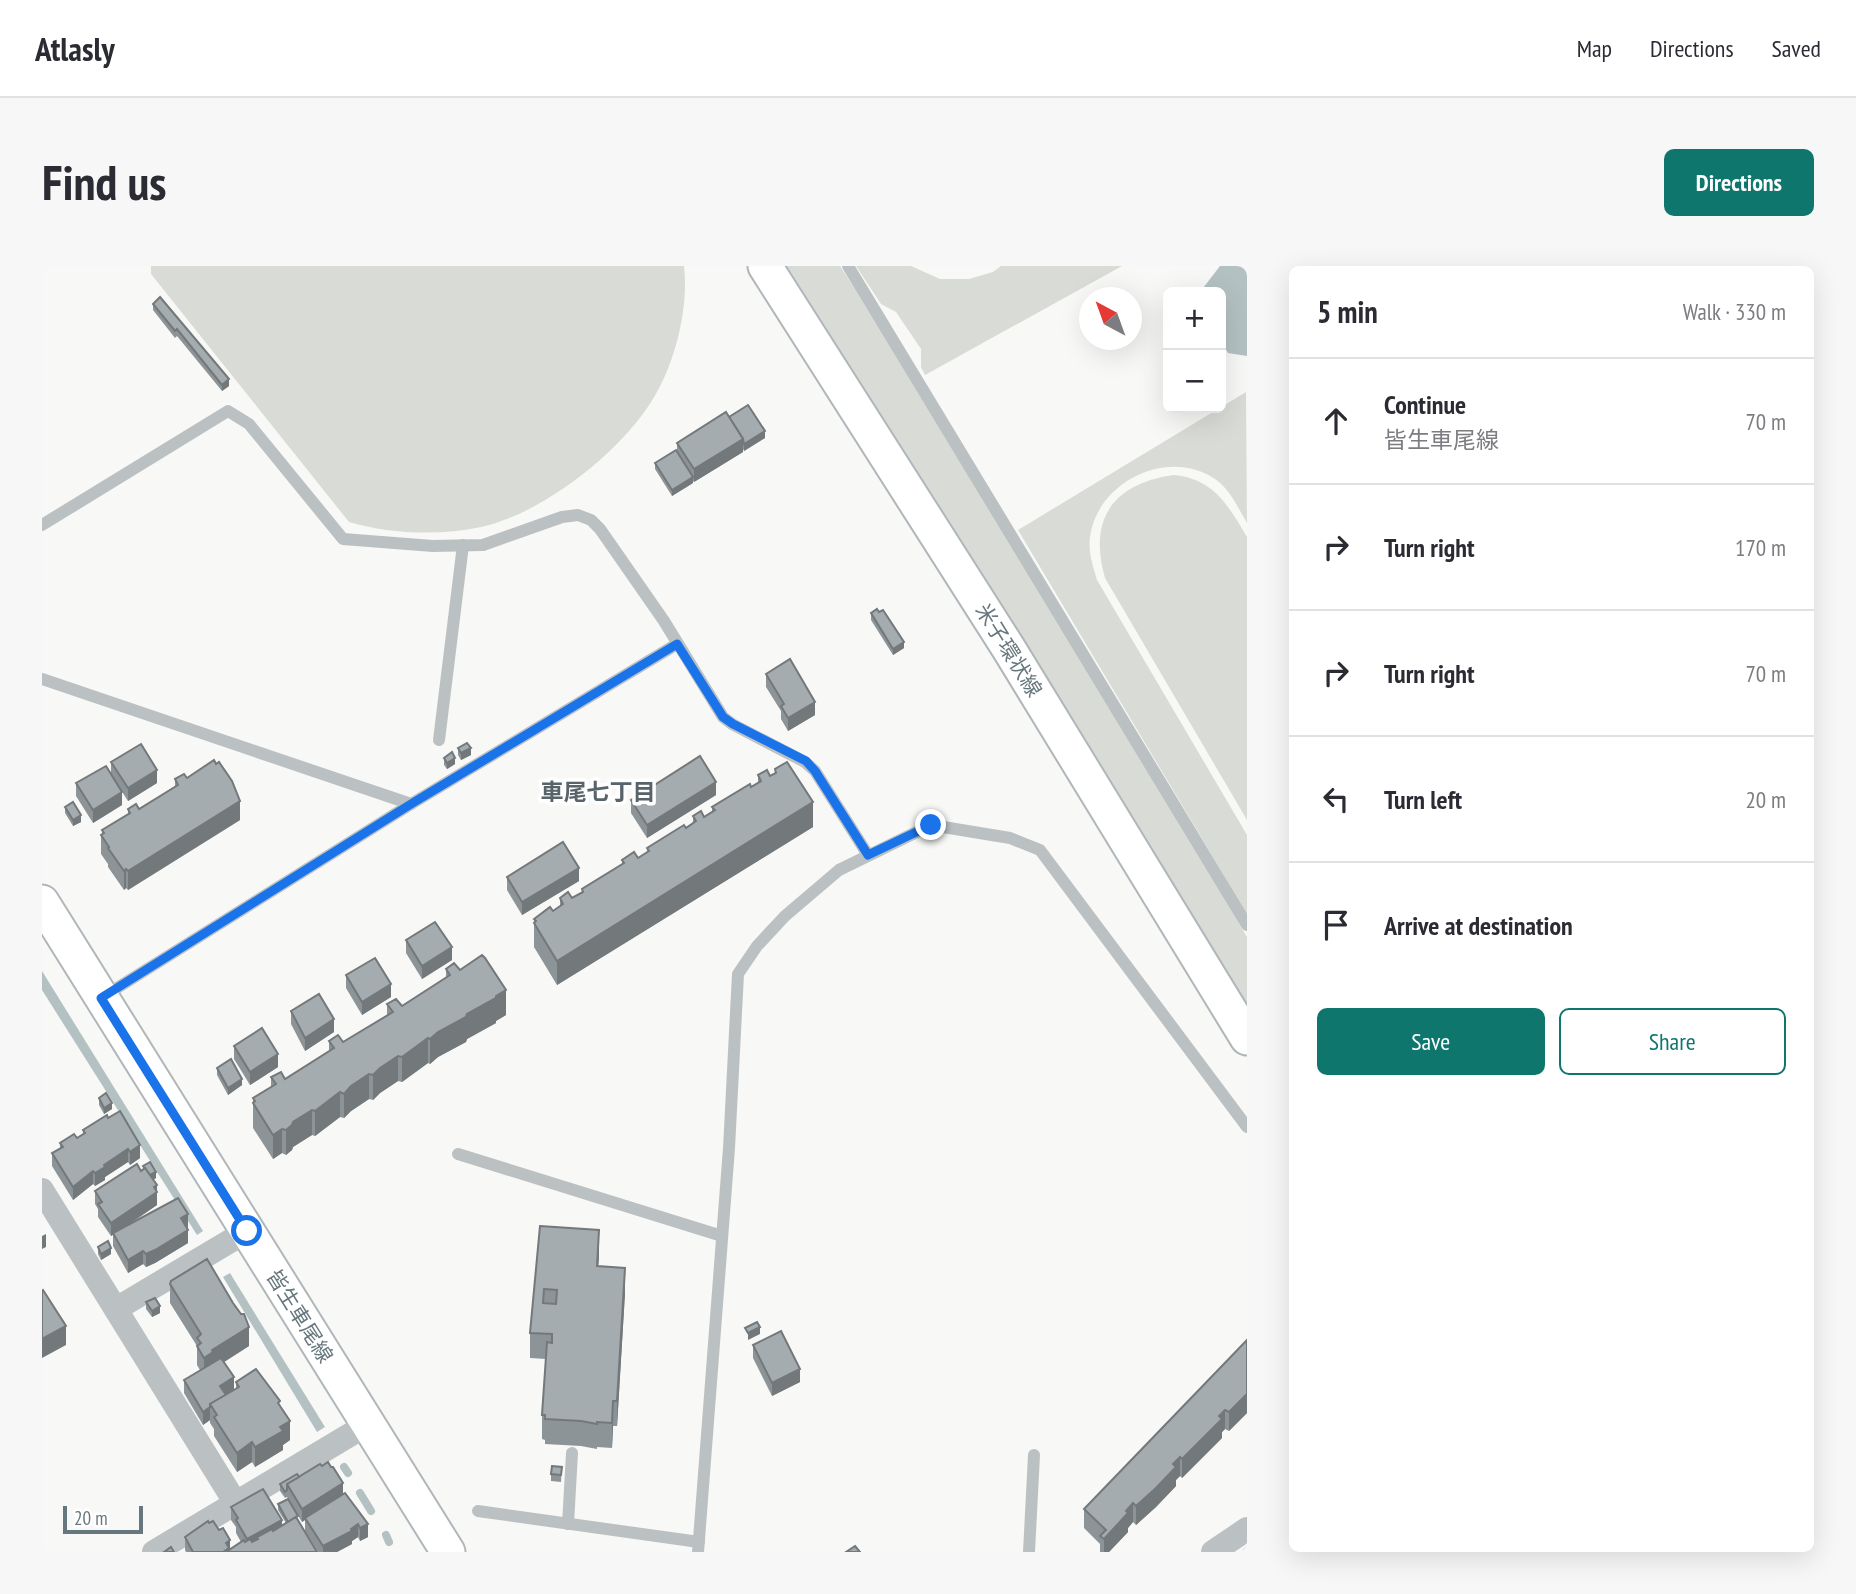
<!DOCTYPE html>
<html lang="en">
<head>
<meta charset="utf-8">
<style>
	:root { --surface:#fff; --page:#f7f7f7; --text:#2b2b33; --muted:#7c7c81; --line:#e1e1e2; --accent:#0f766e }
	body { margin:0; font-family:"PT Sans Narrow","Noto Sans JP",sans-serif; background:var(--page); color:var(--text) }
	.controls { position:absolute; right:21px; top:21px; display:grid; overflow:hidden; border-radius:10px; box-shadow:0 7px 28px #0002 }
	.controls button { width:63px; height:63px; display:grid; place-items:center; padding:0; border:0; border-bottom:2px solid var(--line); background:var(--surface); color:var(--text); font:35px sans-serif }
	.compass { position:absolute; left:1037px; top:21px; width:63px; height:63px; border-radius:50%; background:var(--surface); box-shadow:0 7px 28px #0002; rotate:319deg }
	.scale { position:absolute; left:21px; bottom:18px; width:80px; box-sizing:border-box; padding-left:7px; border:4px solid #66777d; border-top:0; font-size:19px; line-height:24px; white-space:nowrap; color:#66777d; -webkit-text-stroke:5px #fff; paint-order:stroke }
	.stop { position:absolute; width:21px; height:21px; margin:-16px; border:5px solid #1a73e8; border-radius:50%; background:#fff }
	.stop.end { background:#1a73e8; border-color:#fff; box-shadow:0 2px 7px #0008 }
	.list { margin:0; padding:0; list-style:none }
	h2 { display:flex; justify-content:space-between; align-items:center; height:91px; margin:0; padding:0 28px; font-size:30px }
	h2 small { font-size:23px; font-weight:400; color:var(--muted) }
	.list li { display:grid; grid-template-columns:46px 1fr auto; gap:21px; align-items:center; box-sizing:border-box; height:126px; padding:0 28px; border-top:2px solid var(--line) }
	.list b { display:block; font-size:26px; white-space:nowrap }
	.list p { margin:0; font-size:23px; white-space:nowrap; color:var(--muted) }
	.list em { font-size:23px; font-style:normal; color:var(--muted) }
	.actions { display:flex; gap:14px; padding:21px 28px }
	.actions a { flex:1; padding:16px 0; border:2px solid var(--accent); border-radius:10px; text-align:center; font-size:24px; color:var(--accent) }
	.actions .main { background:var(--accent); color:#fff }
	.icon { flex:none; width:38px; height:38px; fill:none; stroke:currentColor; stroke-width:2; stroke-linecap:round; stroke-linejoin:round }
	.map { position:relative; flex:none; width:1205px; height:1286px; overflow:hidden; border-radius:10px }
	header { display:flex; align-items:center; gap:42px; box-sizing:border-box; height:98px; padding:0 35px; background:var(--surface); border-bottom:2px solid var(--line) }
	header strong { font-size:33px }
	nav { display:flex; gap:38px; margin-inline-start:auto; font-size:24px }
	.intro { display:flex; align-items:center; justify-content:space-between; box-sizing:border-box; height:168px; padding:0 42px }
	h1 { margin:0; font-size:49px }
	.button { padding:18px 32px; border-radius:10px; background:var(--accent); color:#fff; font-size:24px; font-weight:700 }
	main { display:flex; gap:42px; padding:0 42px }
	aside { flex:1; background:var(--surface); border-radius:10px; box-shadow:0 7px 28px #0002 }
	.map>svg:first-child { display:block }
	.green { fill:#d9dcd6 }
	.water { fill:#b4c1c3 }
	.lines { fill:none; stroke-linecap:round; stroke-linejoin:round }
	.stream { stroke:#b4c1c3; stroke-width:8 }
	.secondary-casing { stroke:#b0b7ba; stroke-width:37 }
	.lane { stroke:#bbc1c3; stroke-width:12 }
	.street { stroke:#bbc1c3; stroke-width:24 }
	.secondary { stroke:#fff; stroke-width:33 }
	.wall { fill:#8d9497 }
	.shaded-wall { fill:#73787b }
	.building { fill:#a4acb0; stroke:#73787b; stroke-width:2; fill-rule:evenodd }
	.route { stroke:#1a73e8; stroke-width:9 }
	.labels { text-anchor:middle; dominant-baseline:central; stroke-width:7; stroke-linejoin:round; paint-order:stroke }
	.street-label { font-size:21px; fill:#66777d; stroke:#fff }
	.neighbourhood-label { font-size:23px; font-weight:bold; fill:#586469; stroke:#fff }
</style>
</head>
<body>
<header>
<strong>Atlasly</strong>
<nav><a>Map</a><a>Directions</a><a>Saved</a></nav>
</header>
<div class="intro"><h1>Find us</h1><a class="button">Directions</a></div>
<main>
<div class="map">
<svg width="1205" height="1286" viewBox="0 0 1205 1286">
	<rect width="100%" height="100%" fill="#f8f8f6"/>
	<g class="green">
		<path d="M 109,0 L 642,0 C 647,42 633,97 611,133 C 579,186 500,248 439,261 C 397,270 348,268 307,256 L 109,8 Z"/>
		<polygon points="741,0 798,0 815,26 1126,536 1205,671 1205,751"/>
		<polygon points="814,0 869,0 898,13 927,13 951,6 959,0 1080,0 883,109 879,101 879,83 854,46 839,38"/>
		<path d="M 1204,126 L 1205,257 C 1196,242 1188,223 1173,213 C 1126,181 1055,216 1048,271 C 1046,286 1051,300 1055,314 L 1205,569 L 1205,648 L 976,264 Z"/>
		<path d="M 1131,209 C 1171,212 1186,239 1205,271 L 1205,554 L 1063,312 C 1046,253 1071,218 1131,209 Z"/>
	</g>
	<g class="water">
		<polygon points="1178,0 1205,0 1205,90 1186,87 1179,76 1179,26 1158,26"/>
		<polygon points="0,705 161,965 155,969 0,724"/>
		<polygon points="188,1007 283,1161 275,1166 181,1011"/>
	</g>
	<g class="lines">
		<g class="stream">
			<polyline points="302,1201 306,1207"/>
			<polyline points="318,1227 329,1245"/>
			<polyline points="344,1269 347,1276"/>
			<polyline points="1204,1286 1205,1285"/>
		</g>
		<g class="secondary-casing">
			<g id="secondary">
				<polyline points="723,0 967,383 1205,772"/>
				<polyline points="0,636 406,1286"/>
			</g>
		</g>
		<g class="lane">
			<polyline points="806,0 1205,659"/>
			<polyline points="0,259 186,145 207,158 301,273 391,280 441,279 520,251 536,249 549,254 558,263 622,355 681,451 690,458 763,496 773,505 826,589"/>
			<polyline points="0,413 369,538"/>
			<polyline points="397,474 421,279"/>
			<polyline points="59,732 369,538 635,378"/>
			<polyline points="416,888 680,970"/>
			<polyline points="436,1245 657,1276"/>
			<polyline points="526,1258 530,1187"/>
			<polyline points="656,1286 687,882 696,708 715,680 743,650 797,604 889,559 968,572 998,584 1205,861"/>
			<polyline points="987,1286 992,1189"/>
		</g>
		<g class="street">
			<polyline points="0,924 193,1236"/>
			<polyline points="74,1043 205,965"/>
			<polyline points="112,1286 326,1158"/>
			<polyline points="1171,1286 1205,1263"/>
		</g>
		<use href="#secondary" class="secondary"/>
	</g>
	<g class="wall">
		<polygon points="111,38 187,120 180,125 135,70 133,72 111,44"/>
		<polygon points="687,151 723,172 702,185 701,183 701,186 652,216 651,215 651,217 630,230 613,203 613,197 635,186 635,177"/>
		<polygon points="829,347 862,382 851,389 829,354"/>
		<polygon points="724,408 773,449 746,465 739,453 739,445 724,421"/>
		<polygon points="416,482 429,489 419,494 416,489"/>
		<polygon points="402,492 413,498 405,503 402,499"/>
		<polygon points="69,496 115,517 86,535 75,518 80,539 51,557 34,530 34,517 69,509"/>
		<polygon points="733,503 771,561 515,719 492,681 492,653 511,645 518,640 518,632 530,632 540,626 540,623 580,599 580,594 596,592 605,586 605,582 651,557 651,550 662,551 670,546 670,541 716,517 716,509 728,510 733,507"/>
		<polygon points="145,512 198,554 86,624 84,622 82,624 66,601 66,598 59,588 59,569 60,568 60,564 86,548 86,543 97,543 133,520 133,513"/>
		<polygon points="674,529 605,572 589,547 589,534"/>
		<polygon points="23,541 39,556 31,560 23,547"/>
		<polygon points="465,611 537,615 480,649 465,624"/>
		<polygon points="364,674 410,694 380,713 364,687"/>
		<polygon points="404,703 418,704 464,749 454,755 454,757 425,773 424,776 396,791 388,798 386,797 360,816 356,815 338,827 331,834 327,833 309,845 302,852 298,851 273,870 270,869 251,881 250,884 244,889 240,887 231,893 211,862 211,832 229,821 229,811 243,813 287,785 287,775 301,776 345,749 345,738 360,740 404,712"/>
		<polygon points="304,709 349,731 320,749 304,722"/>
		<polygon points="249,745 292,766 263,785 249,758"/>
		<polygon points="192,780 236,801 208,819 192,793"/>
		<polygon points="175,802 200,819 186,829 175,809"/>
		<polygon points="57,832 70,843 62,848 57,839"/>
		<polygon points="65,849 98,892 88,899 86,896 63,911 63,914 53,920 51,918 31,934 10,900 10,887 18,882 18,877 35,872 41,868 41,864"/>
		<polygon points="101,900 114,912 111,914 115,919 115,939 85,960 146,961 145,962 146,977 113,997 104,1001 101,998 86,1007 71,980 71,969 69,970 56,951 56,943 53,938 53,925 99,905 101,903"/>
		<polygon points="498,960 557,989 556,1000 583,1027 575,1160 571,1160 570,1182 555,1181 555,1183 539,1180 503,1178 503,1174 500,1173 500,1149 504,1093 488,1092 488,1067"/>
		<polygon points="56,981 69,988 59,994 56,988"/>
		<polygon points="128,1018 207,1080 182,1096 192,1124 194,1123 194,1116 238,1141 248,1174 241,1179 241,1184 213,1201 210,1196 195,1206 172,1170 172,1163 168,1157 168,1154 161,1159 142,1127 142,1114 158,1104 155,1099 155,1080 128,1037"/>
		<polygon points="104,1036 118,1047 110,1051 104,1043"/>
		<polygon points="1205,1074 1205,1147 1187,1165 1183,1163 1180,1166 1180,1172 1140,1212 1138,1210 1134,1214 1134,1220 1114,1241 1094,1259 1091,1256 1086,1262 1086,1266 1067,1286 1058,1286 1058,1278 1042,1262 1042,1243"/>
		<polygon points="711,1079 758,1116 730,1130 711,1092"/>
		<polygon points="520,1201 519,1216 509,1215 509,1208"/>
		<polygon points="257,1211 301,1228 326,1271 318,1275 316,1271 310,1275 310,1278 295,1286 276,1286 263,1265 263,1254 260,1256 245,1231 243,1232 238,1225 238,1218"/>
		<polygon points="236,1238 256,1255 275,1286 144,1286 143,1284 143,1271 188,1283 199,1276 194,1267 194,1261 189,1254 189,1241 240,1260 244,1257 236,1244"/>
	</g>
	<g class="shaded-wall">
		<polygon points="187,113 187,120 180,125 180,119"/>
		<polygon points="723,165 723,172 702,185 702,178"/>
		<polygon points="701,173 701,186 652,216 652,203"/>
		<polygon points="651,211 651,217 630,230 630,224"/>
		<polygon points="862,376 862,382 851,389 851,383"/>
		<polygon points="773,436 773,449 746,465 746,452"/>
		<polygon points="429,482 429,489 419,494 419,487"/>
		<polygon points="413,492 413,498 405,503 405,497"/>
		<polygon points="115,504 115,517 86,535 86,522"/>
		<polygon points="674,516 674,529 605,572 605,559"/>
		<polygon points="80,526 80,539 51,557 51,544"/>
		<polygon points="198,535 198,554 86,624 86,605"/>
		<polygon points="771,536 771,561 515,719 515,695"/>
		<polygon points="39,549 39,556 31,560 31,554"/>
		<polygon points="537,602 537,615 480,649 480,636"/>
		<polygon points="84,603 84,622 82,624 82,605"/>
		<polygon points="410,681 410,694 380,713 380,700"/>
		<polygon points="349,718 349,731 320,749 320,736"/>
		<polygon points="464,724 464,749 454,755 454,757 425,773 424,776 396,791 388,798 388,773 396,766"/>
		<polygon points="292,753 292,766 263,785 263,772"/>
		<polygon points="386,772 386,797 360,816 360,791"/>
		<polygon points="236,788 236,801 208,819 208,806"/>
		<polygon points="356,790 356,815 338,827 331,834 331,809 338,802"/>
		<polygon points="327,808 327,833 309,845 302,852 302,828 309,820"/>
		<polygon points="200,813 200,819 186,829 186,822"/>
		<polygon points="298,826 298,851 273,870 273,845"/>
		<polygon points="70,837 70,843 62,848 62,842"/>
		<polygon points="270,844 270,869 251,881 250,884 244,889 244,864 251,856"/>
		<polygon points="240,863 240,887 231,893 231,869"/>
		<polygon points="98,879 98,892 88,899 88,886"/>
		<polygon points="86,883 86,896 63,911 63,914 53,920 53,907 62,899"/>
		<polygon points="51,905 51,918 31,934 31,921"/>
		<polygon points="114,906 114,912 107,916 107,910"/>
		<polygon points="115,919 115,939 69,970 69,957"/>
		<polygon points="146,948 146,961 139,965 139,952"/>
		<polygon points="146,964 146,977 113,997 104,1001 104,988"/>
		<polygon points="557,964 557,989 555,1025 555,1000"/>
		<polygon points="4,968 4,981 0,983 0,970"/>
		<polygon points="69,982 69,988 59,994 59,988"/>
		<polygon points="101,985 101,998 86,1007 86,994"/>
		<polygon points="583,1002 583,1027 575,1160 575,1135"/>
		<polygon points="118,1040 118,1047 110,1051 110,1045"/>
		<polygon points="24,1060 24,1079 0,1092 0,1073"/>
		<polygon points="207,1061 207,1080 171,1103 162,1111 162,1092 170,1084"/>
		<polygon points="718,1061 718,1068 706,1074 706,1067"/>
		<polygon points="758,1103 758,1116 730,1130 730,1117"/>
		<polygon points="192,1111 192,1124 178,1133 178,1120"/>
		<polygon points="1205,1128 1205,1147 1187,1165 1187,1146"/>
		<polygon points="571,1135 571,1160 570,1182 570,1157"/>
		<polygon points="168,1141 168,1154 161,1159 161,1146"/>
		<polygon points="1183,1144 1183,1163 1180,1166 1180,1172 1140,1212 1140,1193"/>
		<polygon points="248,1155 248,1174 241,1179 241,1184 213,1201 213,1181 238,1161"/>
		<polygon points="210,1176 210,1196 195,1206 195,1187"/>
		<polygon points="1138,1191 1138,1210 1134,1214 1134,1220 1114,1241 1094,1259 1094,1240"/>
		<polygon points="301,1217 301,1230 263,1252 263,1254 260,1256 260,1243"/>
		<polygon points="1091,1237 1091,1256 1086,1262 1086,1266 1067,1286 1062,1286 1062,1273"/>
		<polygon points="240,1254 240,1267 216,1273 215,1271 215,1281 205,1286 205,1273"/>
		<polygon points="316,1258 316,1271 310,1275 310,1278 295,1286 281,1286 281,1280"/>
		<polygon points="326,1258 326,1271 318,1275 318,1262"/>
		<polygon points="188,1274 188,1286 181,1286 184,1277"/>
	</g>
	<g class="building">
		<polygon points="118,31 187,113 180,119 135,63 133,65 111,38"/>
		<polygon points="706,139 723,165 702,178 701,173 687,151"/>
		<polygon points="684,146 701,173 652,203 635,177"/>
		<polygon points="634,184 651,211 630,224 613,197"/>
		<polygon points="835,343 837,346 841,344 862,376 851,383 829,347"/>
		<polygon points="748,393 773,436 746,452 739,440 742,438 724,408"/>
		<polygon points="425,477 429,482 419,487 416,482"/>
		<polygon points="99,478 115,504 86,522 69,496"/>
		<polygon points="410,486 413,492 405,497 402,492"/>
		<polygon points="658,490 674,516 605,559 589,534"/>
		<polygon points="172,494 174,498 177,496 190,515 198,535 86,605 84,603 82,605 66,582 67,581 59,569 62,567 60,564 88,547 86,543 94,538 97,543 136,519 133,513 142,508 145,512"/>
		<polygon points="745,496 771,536 515,695 492,657 494,655 492,653 508,641 511,645 521,638 518,632 526,626 530,632 541,626 540,623 582,597 580,594 592,586 596,592 607,585 605,582 642,559 644,562 654,555 651,550 659,545 662,551 673,544 670,541 708,518 709,521 719,515 716,509 725,504 728,510 734,507 733,503"/>
		<polygon points="64,500 80,526 51,544 34,517"/>
		<polygon points="31,536 39,549 31,554 23,541"/>
		<polygon points="521,576 537,602 480,636 465,611"/>
		<polygon points="393,656 410,681 380,700 364,674"/>
		<polygon points="440,689 443,692 464,724 454,730 454,732 425,748 424,751 396,766 388,773 386,772 360,791 356,790 338,802 331,809 327,808 309,820 302,828 298,826 273,845 270,844 251,856 250,859 244,864 240,863 231,869 211,837 213,835 211,832 234,818 229,811 239,806 243,813 292,782 287,775 296,769 301,776 351,746 345,738 354,733 360,740 408,709 404,703 412,697 418,704"/>
		<polygon points="333,692 349,718 320,736 304,709"/>
		<polygon points="277,728 292,753 263,772 249,745"/>
		<polygon points="220,762 236,788 208,806 192,780"/>
		<polygon points="189,793 200,813 186,822 175,802"/>
		<polygon points="64,827 70,837 62,842 57,832"/>
		<polygon points="78,845 98,879 88,886 86,883 62,899 63,901 53,907 51,905 31,921 10,887 21,881 18,877 32,868 35,872 43,867 41,864 65,849 66,852"/>
		<polygon points="108,896 114,906 108,909 101,900"/>
		<polygon points="95,898 99,905 103,902 115,919 112,921 115,926 69,957 56,938 60,936 53,925"/>
		<polygon points="136,932 146,948 139,952 146,964 113,984 104,988 101,985 86,994 71,967"/>
		<path d="M 498,960 L 557,964 L 555,1000 L 583,1002 L 575,1135 L 571,1135 L 570,1157 L 555,1156 L 555,1158 L 539,1155 L 503,1153 L 503,1149 L 500,1149 L 505,1076 L 510,1077 L 510,1068 L 488,1067 ZM 502,1023 L 515,1024 L 514,1038 L 501,1037 Z"/>
		<polygon points="66,975 69,982 59,988 56,981"/>
		<polygon points="165,993 191,1037 199,1048 202,1048 207,1061 170,1084 171,1086 162,1092 155,1080 159,1077 155,1072 159,1068 128,1018 129,1015"/>
		<polygon points="1,1024 24,1060 0,1073 0,1025"/>
		<polygon points="113,1032 118,1040 110,1045 104,1036"/>
		<polygon points="715,1056 718,1061 706,1067 703,1062"/>
		<polygon points="739,1065 758,1103 730,1117 711,1079"/>
		<polygon points="1205,1074 1205,1128 1187,1146 1183,1144 1177,1150 1180,1153 1140,1193 1138,1191 1131,1198 1134,1201 1114,1222 1094,1240 1091,1237 1084,1245 1086,1247 1062,1273 1058,1270 1064,1264 1042,1243"/>
		<polygon points="179,1092 192,1111 178,1120 184,1129 168,1138 168,1141 161,1146 142,1114"/>
		<polygon points="214,1103 238,1135 236,1137 248,1155 238,1161 241,1165 213,1181 210,1176 195,1187 172,1151 175,1149 168,1138 197,1121 194,1116"/>
		<polygon points="286,1196 289,1201 291,1201 301,1217 260,1243 245,1218 278,1198 280,1200"/>
		<polygon points="510,1200 520,1201 519,1209 509,1208"/>
		<polygon points="255,1208 257,1211 245,1218 245,1224 243,1226 238,1218"/>
		<polygon points="221,1223 240,1254 205,1273 194,1254 196,1252 189,1241"/>
		<polygon points="303,1227 326,1258 318,1262 316,1258 309,1263 310,1265 281,1280 263,1252"/>
		<polygon points="246,1233 256,1250 246,1256 236,1238"/>
		<polygon points="254,1251 275,1286 184,1286 202,1274 203,1276 208,1273 210,1276 216,1273 215,1271 230,1263 231,1265"/>
		<polygon points="166,1255 167,1257 171,1255 177,1264 181,1262 188,1274 184,1277 187,1282 181,1286 151,1286 143,1271"/>
		<polygon points="813,1280 818,1286 804,1286"/>
		<polygon points="129,1281 132,1286 122,1286"/>
	</g>
	<g class="lines">
		<polyline class="route" points="205,965 59,732 369,538 635,378 681,451 691,458 764,495 773,505 826,589 889,559"/>
	</g>
	<g class="labels">
		<g class="street-label">
			<text transform="translate(967 384) rotate(58)">米子環状線</text>
			<text transform="translate(258 1050) rotate(58)">皆生車尾線</text>
		</g>
		<g class="neighbourhood-label">
			<text x="556" y="525">車尾七丁目</text>
		</g>
	</g>
</svg>
<div class="controls">
<button>+</button>
<button>−</button>
</div>
<svg class="compass" viewBox="-18 -18 36 36"><path d="M0-13l5 13h-10z" fill="#e53935"/><path d="M0 13l5-13h-10z" fill="#7c7c81"/></svg>
<div class="scale">20 m</div>
<div class="stop" style="left:205px;top:965px"></div>
<div class="stop end" style="left:889px;top:559px"></div>
</div>
<aside>
<h2>5 min<small>Walk · 330 m</small></h2>
<ul class="list">
<li><svg class="icon" aria-label="ahead" viewBox="0 0 24 24"><path d="M12 20V5M6 11l6-6 6 6"/></svg><div><b>Continue</b><p>皆生車尾線</p></div><em>70 m</em></li>
<li><svg class="icon" aria-label="right" viewBox="0 0 24 24"><path d="M7 20v-9h11M14 6l5 5-5 5"/></svg><div><b>Turn right</b></div><em>170 m</em></li>
<li><svg class="icon" aria-label="right" viewBox="0 0 24 24"><path d="M7 20v-9h11M14 6l5 5-5 5"/></svg><div><b>Turn right</b></div><em>70 m</em></li>
<li><svg class="icon" aria-label="left" viewBox="0 0 24 24"><path d="M17 20v-9H6M10 6l-5 5 5 5"/></svg><div><b>Turn left</b></div><em>20 m</em></li>
<li><svg class="icon" aria-label="arrive" viewBox="0 0 24 24"><path d="M6 21V4h12l-3 4 3 4H6"/></svg><div><b>Arrive at destination</b></div></li>
</ul>
<div class="actions"><a class="main">Save</a><a>Share</a></div>
</aside>
</main>
</body>
</html>
